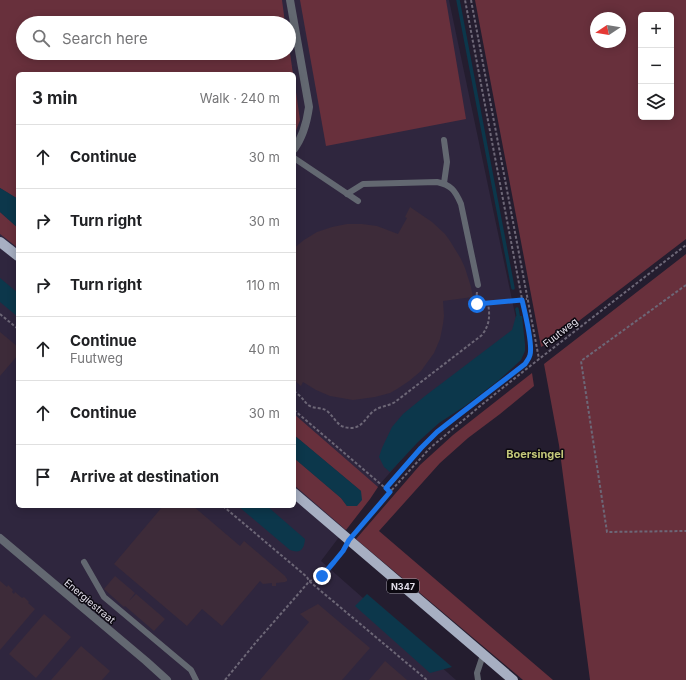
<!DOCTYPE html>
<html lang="en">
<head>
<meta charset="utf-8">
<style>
	:root { --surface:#fff; --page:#f2f2f2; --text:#202124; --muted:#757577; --line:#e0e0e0 }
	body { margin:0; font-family:Inter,sans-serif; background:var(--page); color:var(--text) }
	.controls { position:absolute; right:12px; top:12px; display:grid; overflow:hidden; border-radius:6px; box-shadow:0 2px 10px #0003 }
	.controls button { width:36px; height:36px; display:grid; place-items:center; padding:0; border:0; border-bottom:1px solid var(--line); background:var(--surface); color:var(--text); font:20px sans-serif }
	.compass { position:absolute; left:590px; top:12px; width:36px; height:36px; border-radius:50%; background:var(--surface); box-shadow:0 2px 10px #0003; rotate:258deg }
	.stop { position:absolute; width:12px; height:12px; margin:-9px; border:3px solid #1a73e8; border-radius:50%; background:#fff }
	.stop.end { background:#1a73e8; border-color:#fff; box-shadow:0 1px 4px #0008 }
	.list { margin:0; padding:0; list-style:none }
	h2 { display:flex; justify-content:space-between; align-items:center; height:52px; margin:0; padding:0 16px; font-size:17px }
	h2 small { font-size:13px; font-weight:400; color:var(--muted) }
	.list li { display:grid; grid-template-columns:26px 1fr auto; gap:12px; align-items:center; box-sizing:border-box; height:64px; padding:0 16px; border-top:1px solid var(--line) }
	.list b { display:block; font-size:15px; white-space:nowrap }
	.list p { margin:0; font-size:13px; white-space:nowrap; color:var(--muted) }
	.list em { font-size:13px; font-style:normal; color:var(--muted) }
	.icon { flex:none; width:22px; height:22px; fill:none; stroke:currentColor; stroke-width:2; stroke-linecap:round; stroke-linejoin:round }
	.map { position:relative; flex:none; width:686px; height:680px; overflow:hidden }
	.search { position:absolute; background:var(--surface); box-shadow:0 2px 10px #0003; left:16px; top:16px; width:280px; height:44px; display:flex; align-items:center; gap:10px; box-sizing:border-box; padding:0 14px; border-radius:22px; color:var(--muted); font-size:15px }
	.panel { position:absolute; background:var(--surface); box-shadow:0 2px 10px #0003; left:16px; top:72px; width:280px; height:436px; border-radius:6px }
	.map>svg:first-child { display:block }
	.built { fill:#2f263e; fill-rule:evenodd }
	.green { fill:#68303c; fill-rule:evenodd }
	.water { fill:#0c374b }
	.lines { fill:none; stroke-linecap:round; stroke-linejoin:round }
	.stream { stroke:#0c374b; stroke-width:3.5 }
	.building { fill:#3d2b39 }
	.path { stroke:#6d6777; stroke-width:2; stroke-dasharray:3 2; stroke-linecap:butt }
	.lane { stroke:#636871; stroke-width:6 }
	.street { stroke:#636871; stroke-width:8 }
	.primary { stroke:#a7afc2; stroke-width:10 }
	.route { stroke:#1a73e8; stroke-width:5 }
	.labels { text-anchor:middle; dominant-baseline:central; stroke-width:3; stroke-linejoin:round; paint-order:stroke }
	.shield { fill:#0c0911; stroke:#a29faa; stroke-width:1 }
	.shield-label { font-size:9px; font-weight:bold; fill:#e3dfeb }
	.street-label { font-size:10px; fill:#e3dfeb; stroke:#0c0911 }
	.neighbourhood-label { font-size:11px; font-weight:bold; fill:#c3c779; stroke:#0c0911 }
</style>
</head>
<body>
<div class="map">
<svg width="686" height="680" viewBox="0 0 686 680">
	<rect width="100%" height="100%" fill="#241d2f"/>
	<path class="built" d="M 0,0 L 449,0 L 523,352 L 430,427 L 373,492 L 321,561 L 456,680 L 0,680 ZM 23,23 L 289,23 L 289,53 L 23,53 ZM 18,74 L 294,74 L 294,506 L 18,506 Z"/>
	<g class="green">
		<polygon points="0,0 282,0 285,23 23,23 23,53 289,53 289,46 293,74 18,74 18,199 0,188"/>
		<polygon points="300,0 446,0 466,119 326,146"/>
		<path d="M 475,0 L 686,0 L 686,239 L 567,330 L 550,342 L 541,347 ZM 641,15 L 671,15 L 671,117 L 641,117 ZM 596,18 L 620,18 L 620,42 L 596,42 Z"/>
		<polygon points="294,78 300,120 294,136"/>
		<polygon points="0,212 18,228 18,248 0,234"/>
		<polygon points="686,254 686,680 590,680 559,445 544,364"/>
		<polygon points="532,373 534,386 500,414 468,438 440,463 379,531 553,680 523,680 356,539 420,465 453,435"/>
		<polygon points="294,414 378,487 370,499 346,530 294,485 294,458 341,498 347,506 361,491 294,435"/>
	</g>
	<g class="water">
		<polygon points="0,188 18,199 18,228 0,212"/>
		<polygon points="0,278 18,293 18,317 0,302"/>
		<polygon points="516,316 522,316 525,344 525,351 521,360 499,380 465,406 439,423 418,442 390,472 384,467 379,457 382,448 392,427 403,414 425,396 512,330"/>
		<polygon points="294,435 361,491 362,500 357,506 347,506 341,498 294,458"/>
		<path d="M 238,506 L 267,506 L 305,539 C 304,549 301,554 290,550 Z"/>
		<polygon points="367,594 452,667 430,673 355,606"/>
	</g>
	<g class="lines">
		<g class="stream">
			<polyline points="458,0 513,288"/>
			<polyline points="517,309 519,320"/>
		</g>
	</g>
	<g class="building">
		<polygon points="410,207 432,222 445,234 450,241 461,259 465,268 471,287 473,297 443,301 444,316 443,324 440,339 434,353 421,371 409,381 397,389 390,393 375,397 353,400 330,396 316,390 303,382 301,386 294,380 294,248 304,240 317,232 332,227 347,224 362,224 377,226 398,234 407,218 405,217"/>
		<polygon points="0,332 18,347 18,355 0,376"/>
		<polygon points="163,506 193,506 240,546 244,541 285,576 287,579 287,581 285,582 276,583 276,586 272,586 272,583 263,584 260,581 222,626 202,609 187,626 114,564"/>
		<polygon points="115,576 135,593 129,601 136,594 165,619 154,631 125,606 124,607 104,589"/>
		<polygon points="0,581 7,587 8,585 13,590 12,592 14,594 15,592 22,598 24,597 29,602 28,603 35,609 0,650"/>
		<polygon points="318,604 370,648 342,680 260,680 309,622 300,614"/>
		<polygon points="44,614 71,637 36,678 9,654"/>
		<polygon points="81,646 110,671 102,680 51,680"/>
		<polygon points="385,661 407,680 369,680"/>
	</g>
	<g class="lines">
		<g class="path">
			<polyline points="471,0 539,359"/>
			<polyline points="686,285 581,361 607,532 686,531"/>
			<polyline points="477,292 476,300 477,304"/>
			<polyline points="476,304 527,299"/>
			<polyline points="0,314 18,329"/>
			<polyline points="294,383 295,382"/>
			<path d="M 294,391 C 296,393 299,395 301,397 C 304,400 306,404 310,406 C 315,409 322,407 327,411 C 332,415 335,421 340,425 C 343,427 347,428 351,428 C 363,428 366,416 375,410 C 381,406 389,406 395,402 L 482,335 C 490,324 490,316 488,303"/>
			<polyline points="294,410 390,492"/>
			<polyline points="386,488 421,448 437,432 460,414 525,364 530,355 530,341 465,0"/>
			<polyline points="223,506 307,577 309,581 427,680"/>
			<polyline points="356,532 390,492 430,448 485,402 539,359 686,245"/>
			<path d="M 225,680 L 257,641 L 307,584 L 309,581 C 325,579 336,561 344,549"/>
		</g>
		<g class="lane">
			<polyline points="444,140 447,162 444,183"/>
			<polyline points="294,158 358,201"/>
			<path d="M 347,194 L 363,184 L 437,182 C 451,185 455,190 461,204 L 478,285"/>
			<polyline points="84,562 104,597 191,670 196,680"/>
			<polyline points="478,680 477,673 483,655"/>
		</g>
		<g class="street">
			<path d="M 290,0 L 309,107 C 307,121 303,137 294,149"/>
			<polyline points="0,538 146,661 167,680"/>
		</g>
		<g class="primary">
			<polyline points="0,242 18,256"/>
			<polyline points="294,493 513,680"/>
		</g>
	</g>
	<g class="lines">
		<path class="route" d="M 322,576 L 334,562 L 343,551 L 349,540 L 390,492 L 386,488 L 421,448 L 437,432 L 460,414 L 525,364 C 527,361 529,359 530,355 C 533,344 525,313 522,300 L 477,304"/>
	</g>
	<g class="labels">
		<rect class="shield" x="387" y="579" width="32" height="14" rx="3"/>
		<g class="shield-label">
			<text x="403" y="586">N347</text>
		</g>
		<g class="street-label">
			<text transform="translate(560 332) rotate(-38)">Fuutweg</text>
			<text transform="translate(90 601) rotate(40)">Energiestraat</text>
		</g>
		<g class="neighbourhood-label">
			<text x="535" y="454">Boersingel</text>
		</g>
	</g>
</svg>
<div class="controls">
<button>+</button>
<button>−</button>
<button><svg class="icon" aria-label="layers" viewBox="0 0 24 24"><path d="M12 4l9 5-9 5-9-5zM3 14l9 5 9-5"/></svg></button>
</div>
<svg class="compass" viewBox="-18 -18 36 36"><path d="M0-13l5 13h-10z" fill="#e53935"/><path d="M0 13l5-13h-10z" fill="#757577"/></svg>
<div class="stop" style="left:477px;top:304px"></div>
<div class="stop end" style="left:322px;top:576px"></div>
<div class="search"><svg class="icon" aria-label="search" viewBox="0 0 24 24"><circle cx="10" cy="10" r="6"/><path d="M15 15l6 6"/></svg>Search here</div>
<section class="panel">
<h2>3 min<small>Walk · 240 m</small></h2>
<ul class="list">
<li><svg class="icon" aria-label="ahead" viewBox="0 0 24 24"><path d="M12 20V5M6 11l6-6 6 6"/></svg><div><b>Continue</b></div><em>30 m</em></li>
<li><svg class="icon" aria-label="right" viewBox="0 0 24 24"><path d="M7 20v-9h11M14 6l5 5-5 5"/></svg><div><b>Turn right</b></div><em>30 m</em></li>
<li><svg class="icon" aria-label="right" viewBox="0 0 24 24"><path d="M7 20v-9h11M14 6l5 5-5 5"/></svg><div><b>Turn right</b></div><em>110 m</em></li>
<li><svg class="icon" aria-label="ahead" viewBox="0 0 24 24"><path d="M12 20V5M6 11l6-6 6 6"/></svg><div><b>Continue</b><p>Fuutweg</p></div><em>40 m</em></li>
<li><svg class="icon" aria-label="ahead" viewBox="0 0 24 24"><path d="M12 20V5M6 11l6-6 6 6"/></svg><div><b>Continue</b></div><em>30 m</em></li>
<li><svg class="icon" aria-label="arrive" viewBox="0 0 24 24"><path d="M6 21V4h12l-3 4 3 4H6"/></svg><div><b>Arrive at destination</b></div></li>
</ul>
</section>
</div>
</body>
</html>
